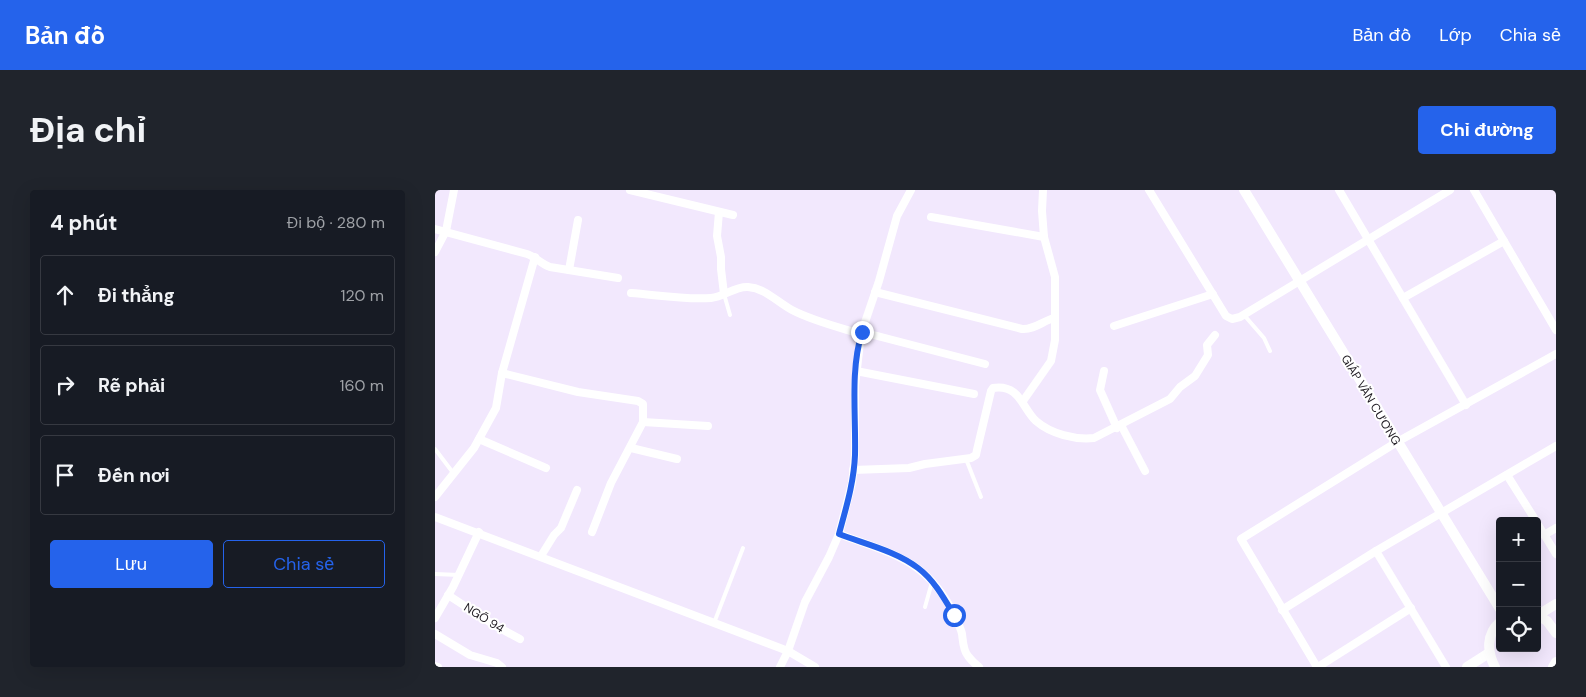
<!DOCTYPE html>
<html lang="vi">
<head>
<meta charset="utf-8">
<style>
	:root { --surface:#171b24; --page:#20242c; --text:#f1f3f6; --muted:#9ea1a6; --line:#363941; --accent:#2563eb }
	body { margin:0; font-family:"DM Sans",sans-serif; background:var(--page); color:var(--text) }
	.controls { position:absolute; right:15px; bottom:15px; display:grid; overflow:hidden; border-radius:5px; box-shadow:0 5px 20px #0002 }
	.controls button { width:45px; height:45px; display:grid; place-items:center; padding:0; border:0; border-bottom:1px solid var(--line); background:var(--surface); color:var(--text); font:25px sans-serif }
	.stop { position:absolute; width:15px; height:15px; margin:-11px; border:4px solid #2563eb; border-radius:50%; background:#fff }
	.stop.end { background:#2563eb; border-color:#fff; box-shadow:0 1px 5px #0008 }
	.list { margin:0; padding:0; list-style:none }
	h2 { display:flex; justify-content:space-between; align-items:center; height:65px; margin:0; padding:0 20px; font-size:21px }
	h2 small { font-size:16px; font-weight:400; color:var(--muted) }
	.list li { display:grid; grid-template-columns:32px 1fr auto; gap:15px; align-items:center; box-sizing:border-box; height:80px; margin:0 10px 10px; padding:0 10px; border:1px solid var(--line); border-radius:5px }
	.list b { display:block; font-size:19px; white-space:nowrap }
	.list em { font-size:16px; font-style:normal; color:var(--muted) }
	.actions { display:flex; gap:10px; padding:15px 20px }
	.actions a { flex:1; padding:11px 0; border:1px solid var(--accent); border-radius:5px; text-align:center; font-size:18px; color:var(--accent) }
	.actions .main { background:var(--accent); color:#fff }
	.icon { flex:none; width:28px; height:28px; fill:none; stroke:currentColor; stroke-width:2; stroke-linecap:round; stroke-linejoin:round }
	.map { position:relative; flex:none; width:1121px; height:477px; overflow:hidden; border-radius:5px }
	header { display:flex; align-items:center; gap:30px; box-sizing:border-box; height:70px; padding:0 25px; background:var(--accent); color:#fff }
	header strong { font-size:24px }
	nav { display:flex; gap:28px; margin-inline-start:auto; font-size:18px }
	.intro { display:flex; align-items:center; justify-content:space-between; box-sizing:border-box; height:120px; padding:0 30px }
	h1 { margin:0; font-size:35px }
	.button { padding:12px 22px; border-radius:5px; background:var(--accent); color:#fff; font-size:18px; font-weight:700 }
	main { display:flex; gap:30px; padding:0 30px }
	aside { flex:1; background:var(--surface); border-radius:5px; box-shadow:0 5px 20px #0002 }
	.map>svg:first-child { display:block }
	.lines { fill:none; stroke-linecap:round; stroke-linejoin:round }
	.service { stroke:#fff; stroke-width:4 }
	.minor { stroke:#fff; stroke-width:8 }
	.tertiary { stroke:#fff; stroke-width:10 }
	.route { stroke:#2563eb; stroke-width:6 }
	.labels { text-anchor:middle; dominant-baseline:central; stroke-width:4; stroke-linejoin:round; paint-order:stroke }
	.street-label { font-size:12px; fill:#1f1b22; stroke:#fff }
</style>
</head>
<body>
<header>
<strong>Bản đồ</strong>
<nav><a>Bản đồ</a><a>Lớp</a><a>Chia sẻ</a></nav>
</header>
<div class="intro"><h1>Địa chỉ</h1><a class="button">Chỉ đường</a></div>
<main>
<aside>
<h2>4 phút<small>Đi bộ · 280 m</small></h2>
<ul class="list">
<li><svg class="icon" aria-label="ahead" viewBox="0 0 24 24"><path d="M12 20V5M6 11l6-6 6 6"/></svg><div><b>Đi thẳng</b></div><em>120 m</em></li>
<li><svg class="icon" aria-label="right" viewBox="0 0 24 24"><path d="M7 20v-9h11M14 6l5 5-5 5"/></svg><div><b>Rẽ phải</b></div><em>160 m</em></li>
<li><svg class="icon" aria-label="arrive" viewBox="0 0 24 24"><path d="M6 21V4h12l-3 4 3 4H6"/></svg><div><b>Đến nơi</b></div></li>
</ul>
<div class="actions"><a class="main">Lưu</a><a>Chia sẻ</a></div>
</aside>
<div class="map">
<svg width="1121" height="477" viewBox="0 0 1121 477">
	<rect width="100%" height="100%" fill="#f2e8fd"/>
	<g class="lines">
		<g class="service">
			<polyline points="289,104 295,125"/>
			<polyline points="809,125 829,148 835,161"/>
			<polyline points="0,259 19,284"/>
			<polyline points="531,269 546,307"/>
			<polyline points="0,384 24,385"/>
			<polyline points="490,417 497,392"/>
			<polyline points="279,433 308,358"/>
		</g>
		<g class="minor">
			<polyline points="195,0 298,25"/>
			<polyline points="714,0 791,126 797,129 805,127 1015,0"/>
			<polyline points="904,0 1031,215"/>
			<polyline points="1039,0 1121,140"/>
			<polyline points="284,22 282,46 286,67 286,79 289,104"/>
			<polyline points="496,27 609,47"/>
			<path d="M 0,39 L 92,64 C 101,67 106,74 115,77 L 183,88"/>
			<polyline points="0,62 11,41 19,0"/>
			<polyline points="134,80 143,30"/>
			<path d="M 440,102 L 587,139 C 599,140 608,131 619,128"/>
			<path d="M 196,103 C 222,105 250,110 276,108 C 289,107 300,96 313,97 C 330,98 342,112 357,120 C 378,131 403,137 426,144"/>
			<polyline points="968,108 1069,51"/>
			<polyline points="679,136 778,104"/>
			<polyline points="427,142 550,174"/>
			<polyline points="421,181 539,204"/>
			<polyline points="669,181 665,200 682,238"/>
			<polyline points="67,183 143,202 203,211 208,214 208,232 176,293 157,342"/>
			<polyline points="588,211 616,171 620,150 620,87 609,47 607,21 608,0"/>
			<polyline points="208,232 273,236"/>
			<polyline points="686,235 710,281"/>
			<polyline points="44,249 111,278"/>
			<polyline points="196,258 242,269"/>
			<path d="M 418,280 L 474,278 L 490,274 L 536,268 L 541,265 L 542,260 L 556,201 L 558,198 C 585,194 587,218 601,231 C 616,244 640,250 659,248 L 735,209 L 745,197 L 760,186 L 773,165 L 772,155 L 780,145"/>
			<polyline points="1072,285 1101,331"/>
			<polyline points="0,307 39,258 61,218 67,183 100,67"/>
			<polyline points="0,327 353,461 380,477"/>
			<polyline points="1102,333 1121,364"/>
			<path d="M 404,344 C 458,364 493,370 520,426 C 522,432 526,438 527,444 C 528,451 528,460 533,466 C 536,470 540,474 544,477"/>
			<polyline points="1109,345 1121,338"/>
			<polyline points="941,361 1011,477"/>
			<polyline points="106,366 119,345 126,338 142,300"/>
			<polyline points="13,405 59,435 85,449"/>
			<polyline points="847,420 941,361 1121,256"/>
			<polyline points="0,428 18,397 44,342"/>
			<polyline points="0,444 35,465 62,473 67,477"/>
			<polyline points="0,476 3,477"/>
			<polyline points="345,477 353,461 370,412 394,367 404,344 417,293 420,265 420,196 426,144 444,91 462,26 476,0"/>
			<polyline points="882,477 806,349 962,252 1121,164"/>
			<polyline points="883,477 976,418"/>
		</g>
		<g class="tertiary">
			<polyline points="809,0 1065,419"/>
			<polyline points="1102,425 1112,431 1121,443"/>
			<polyline points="1103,425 1121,414"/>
			<polyline points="1032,477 1054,463"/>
			<path d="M 1060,477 C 1052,462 1051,444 1065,432"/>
			<polyline points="1118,477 1121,472"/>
		</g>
	</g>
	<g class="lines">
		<path class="route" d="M 427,142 C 415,181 421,224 420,265 C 419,292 411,318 404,344 C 430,354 461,361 483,378 C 499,390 509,408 519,425"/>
	</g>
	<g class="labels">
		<g class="street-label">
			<text transform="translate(936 210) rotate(59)">GIÁP VĂN CƯƠNG</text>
			<text transform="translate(49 428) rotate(32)">NGÕ 94</text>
		</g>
	</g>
</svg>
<div class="controls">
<button>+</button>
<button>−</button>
<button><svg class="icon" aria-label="locate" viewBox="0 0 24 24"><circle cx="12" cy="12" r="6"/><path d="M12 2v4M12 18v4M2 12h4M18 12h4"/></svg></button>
</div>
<div class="stop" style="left:519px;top:425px"></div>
<div class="stop end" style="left:427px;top:142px"></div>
</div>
</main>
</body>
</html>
